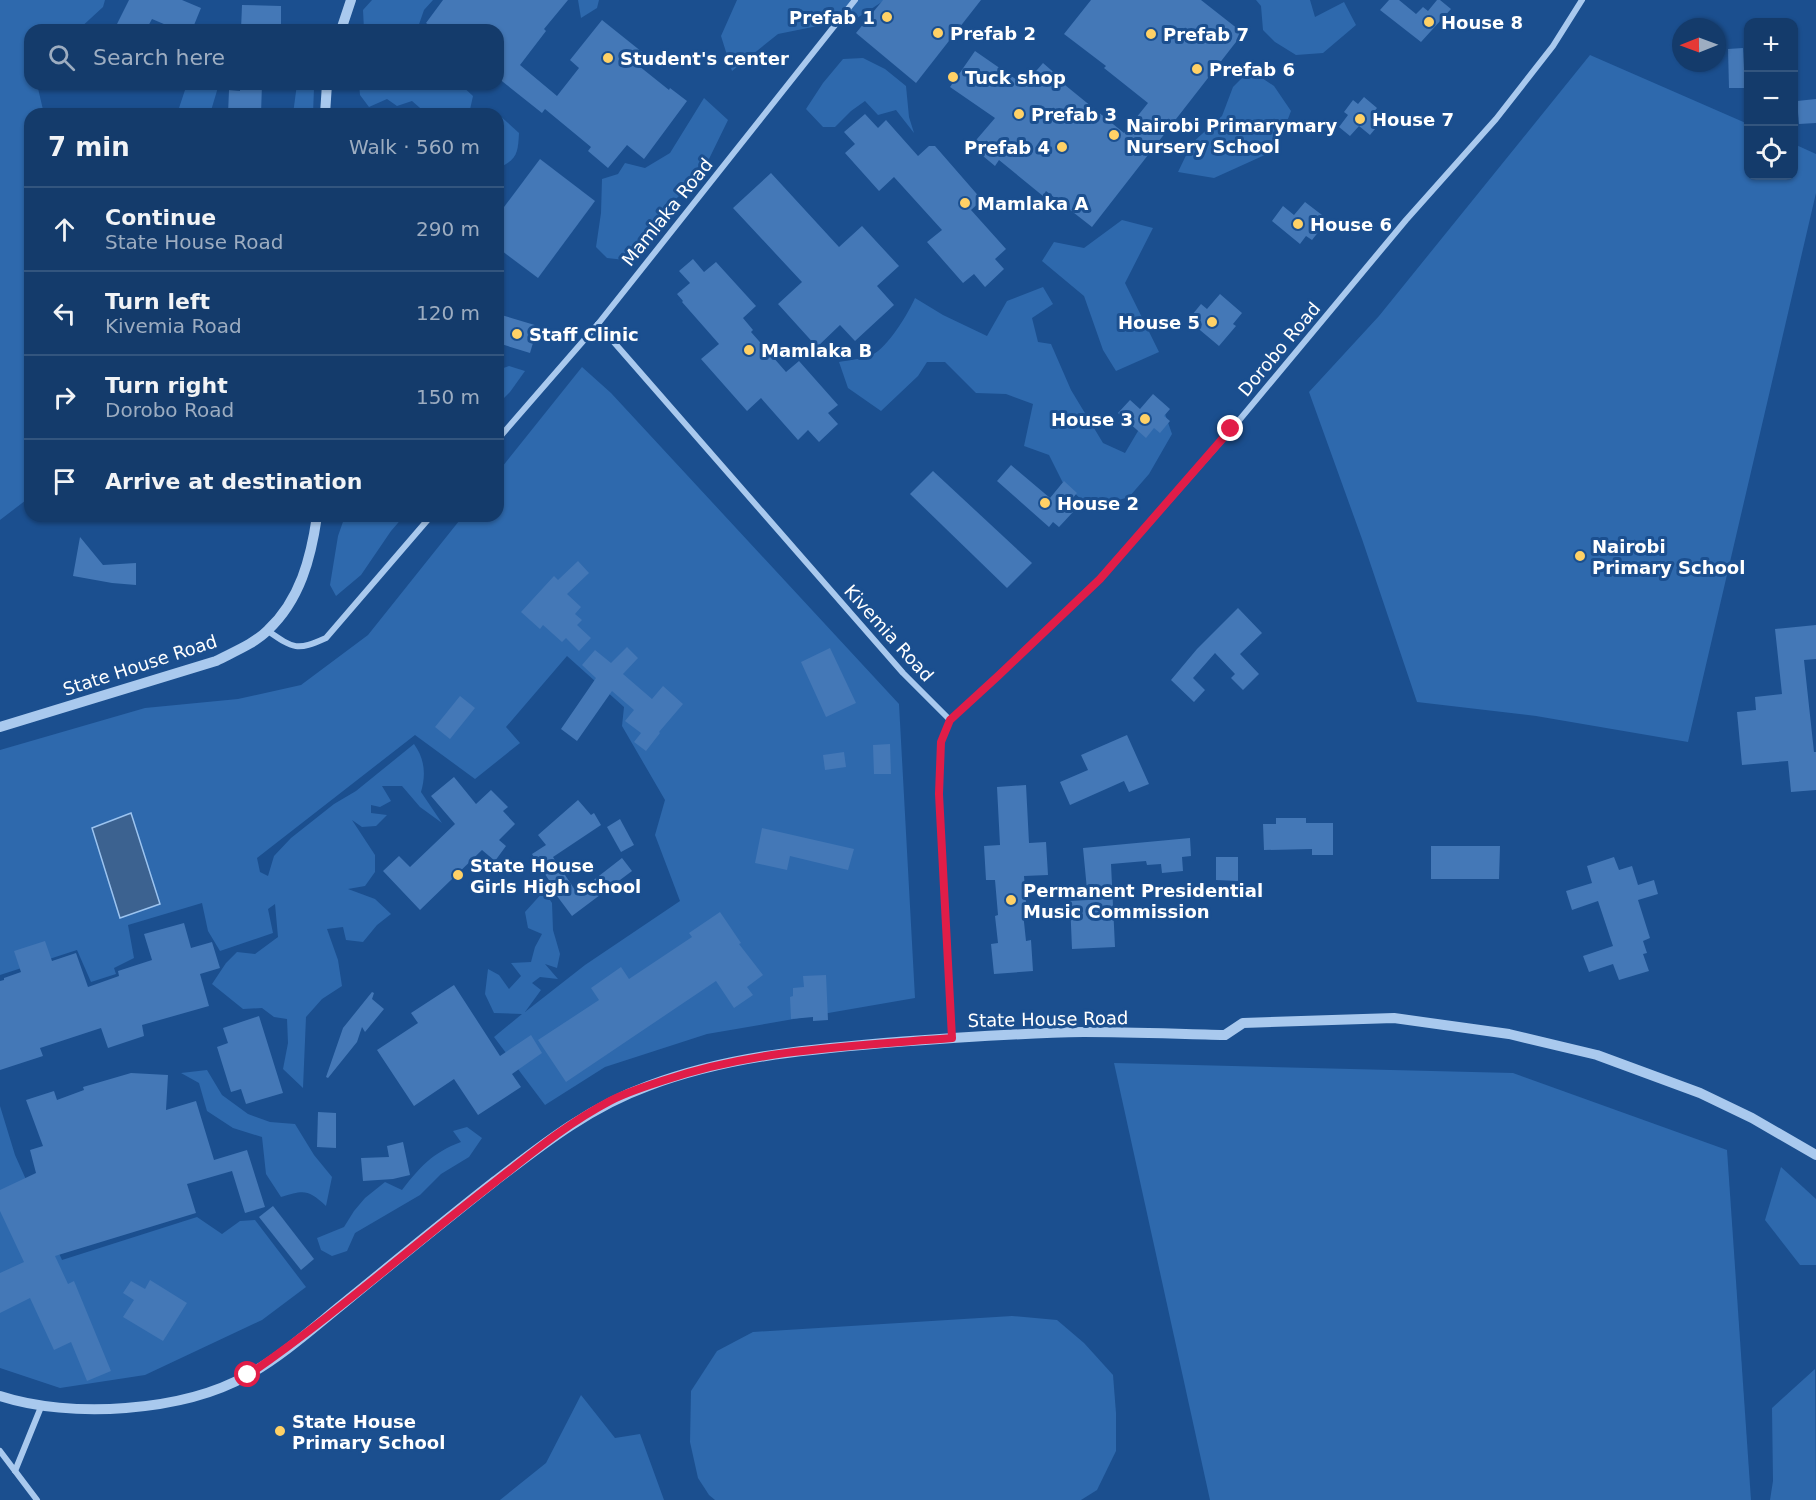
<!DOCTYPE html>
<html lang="en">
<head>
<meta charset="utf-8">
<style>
	:root { --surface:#143b6b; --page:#214673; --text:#f1f3f6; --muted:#9dadc1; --line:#33557e }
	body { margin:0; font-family:"DejaVu Sans",sans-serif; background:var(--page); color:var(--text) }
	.controls { position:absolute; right:18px; top:18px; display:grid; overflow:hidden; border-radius:12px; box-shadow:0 2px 4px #0004 }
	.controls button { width:54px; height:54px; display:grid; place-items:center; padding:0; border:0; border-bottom:2px solid var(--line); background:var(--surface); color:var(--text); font:30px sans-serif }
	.compass { position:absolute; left:1672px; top:18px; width:54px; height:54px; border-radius:50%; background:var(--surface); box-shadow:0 2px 4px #0004; rotate:269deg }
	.stop { position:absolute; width:18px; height:18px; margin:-14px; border:4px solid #e11d48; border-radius:50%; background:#fff }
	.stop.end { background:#e11d48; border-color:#fff; box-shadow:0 2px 6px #0008 }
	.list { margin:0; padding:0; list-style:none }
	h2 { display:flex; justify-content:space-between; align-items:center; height:78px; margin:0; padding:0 24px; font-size:26px }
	h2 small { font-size:20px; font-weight:400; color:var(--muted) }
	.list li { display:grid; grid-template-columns:39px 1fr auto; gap:18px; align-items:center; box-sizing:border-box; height:84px; padding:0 24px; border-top:2px solid var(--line) }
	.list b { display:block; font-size:22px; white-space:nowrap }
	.list p { margin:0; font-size:20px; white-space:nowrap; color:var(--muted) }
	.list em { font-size:20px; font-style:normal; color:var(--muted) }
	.icon { flex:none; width:33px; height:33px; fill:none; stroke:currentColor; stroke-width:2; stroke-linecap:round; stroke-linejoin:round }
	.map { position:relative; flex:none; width:1816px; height:1500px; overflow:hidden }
	.search { position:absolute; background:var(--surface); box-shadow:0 2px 4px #0004; left:24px; top:24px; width:480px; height:66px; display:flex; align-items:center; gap:15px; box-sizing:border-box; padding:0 21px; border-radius:18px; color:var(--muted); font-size:22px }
	.panel { position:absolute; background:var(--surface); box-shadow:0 2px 4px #0004; left:24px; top:108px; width:480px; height:414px; border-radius:18px }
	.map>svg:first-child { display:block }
	.green { fill:#2e69ad }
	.water { fill:#3c6290; stroke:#9cc4f0; stroke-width:1.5 }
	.building { fill:#4478b7 }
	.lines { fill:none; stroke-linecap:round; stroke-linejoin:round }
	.minor { stroke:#a9c9ee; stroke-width:6 }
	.tertiary { stroke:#a9c9ee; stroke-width:10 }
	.route { stroke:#e11d48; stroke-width:8 }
	.poi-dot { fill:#ffd166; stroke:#1b4f8f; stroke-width:2 }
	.labels { text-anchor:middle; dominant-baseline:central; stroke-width:6; stroke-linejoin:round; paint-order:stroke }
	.poi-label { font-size:18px; font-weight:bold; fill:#fff; stroke:#1b4f8f; text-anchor:start }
	.street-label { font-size:18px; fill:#fff; stroke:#1b4f8f }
</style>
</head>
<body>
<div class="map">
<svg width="1816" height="1500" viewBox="0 0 1816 1500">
	<rect width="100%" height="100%" fill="#1b4f8f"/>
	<g class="green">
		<polygon points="0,0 105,0 103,7 78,30 30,30 30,84 37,84 44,114 30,114 30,497 0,520"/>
		<polygon points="372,0 433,0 424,10 417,30 364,30 363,10"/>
		<polygon points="578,0 599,0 597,8 581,18"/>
		<polygon points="737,0 885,0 857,18 778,34 732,71 721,36"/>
		<polygon points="1256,0 1310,0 1315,17 1344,2 1356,25 1323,53 1296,55 1275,42 1263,30 1261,6"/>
		<polygon points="1590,55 1748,124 1748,176 1794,176 1794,144 1816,154 1816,193 1688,742 1536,716 1417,702 1362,539 1309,392 1379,316"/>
		<polygon points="863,58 885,69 906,86 909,117 914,133 896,110 878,115 865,101 851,111 835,127 823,127 806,109 823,83 843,59"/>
		<polygon points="1250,70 1274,86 1291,111 1276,150 1214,178 1178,172 1192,143 1222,116 1233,87"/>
		<polygon points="187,84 219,84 210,114 172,114 179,108"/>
		<polygon points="297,84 311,84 314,88 313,114 293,114"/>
		<polygon points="359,84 460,84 473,96 469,114 427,114 412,101 397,106 387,99 369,107 360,95"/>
		<polygon points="704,98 728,120 708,161 679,196 651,223 625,260 607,258 596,247 601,213 602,179 618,174 625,163 645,168 670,153"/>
		<path d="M 498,114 L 519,133 C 518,153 517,160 498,168 Z"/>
		<polygon points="1122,220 1153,228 1125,283 1159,352 1116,371 1103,350 1084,296 1042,261 1054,242 1084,248"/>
		<path d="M 1043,287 L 1053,304 L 1032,318 L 1038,342 L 1051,344 L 1071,390 L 1103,443 L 1125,453 L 1141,426 L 1163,408 L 1172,434 L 1149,474 L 1129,497 L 1091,508 L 1063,483 L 1049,455 L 1024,446 L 1033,404 L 1006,394 L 976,393 L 945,362 L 927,362 L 918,376 L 881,411 L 848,388 L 839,362 C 849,360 863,359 872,355 C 888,347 908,314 915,298 L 943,315 L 987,336 L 1007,301 Z"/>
		<polygon points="509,366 525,371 510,392 498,404 498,370"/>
		<path d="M 582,367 L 611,393 L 899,704 L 915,998 L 707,1034 L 605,1067 L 545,1105 L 494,1037 L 522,1014 L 494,1013 L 485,994 L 488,969 L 499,975 L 509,989 L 521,976 L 511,963 L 531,962 L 535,947 L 542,934 L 528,928 L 525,912 L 544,891 L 552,903 L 553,930 L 560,954 L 557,968 L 545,964 L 558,979 L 540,977 L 532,983 L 541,990 L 525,1012 L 585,965 L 680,901 L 655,835 L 665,800 L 622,726 L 624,707 L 567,656 L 506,727 L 520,743 L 475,779 L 415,735 L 257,858 L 260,872 L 268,876 L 274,856 L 291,838 L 334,804 L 356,791 L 414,744 C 425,759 426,775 421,792 L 442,823 L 420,807 L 402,786 L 382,786 L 391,801 L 380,807 L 371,805 L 371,813 L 387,815 L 376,826 L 362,827 L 352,820 L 375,855 L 375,872 L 365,886 L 348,889 L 375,899 L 391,914 L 377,925 L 363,942 L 346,940 L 343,927 L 327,929 L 338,960 L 342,986 L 322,999 L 306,1017 L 303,1088 L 283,1069 L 288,1043 L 287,1019 L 274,1017 L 262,1008 L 243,1009 L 212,984 L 226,963 L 237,952 L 255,954 L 278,937 L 275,904 L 268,909 L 273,933 L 220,951 L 208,931 L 202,903 L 128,925 L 134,958 L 114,968 L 116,974 L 91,982 L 77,950 L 0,975 L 0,750 L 145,708 L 238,699 L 301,685 L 368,635 L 463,516 L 498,516 L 498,472 Z"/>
		<polygon points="345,516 404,516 391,531 361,575 336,596 330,585 338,536"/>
		<polygon points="1114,1063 1513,1073 1727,1150 1751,1500 1210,1500"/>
		<path d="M 207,1070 L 222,1095 L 248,1114 L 270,1122 L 295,1124 L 314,1155 L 332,1177 L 326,1206 C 308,1189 304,1190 281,1197 L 266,1174 L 262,1137 L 233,1128 L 207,1111 L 199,1083 L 181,1073 Z"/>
		<polygon points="0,1106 15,1155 62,1260 197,1217 222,1234 240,1221 255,1220 306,1287 262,1320 145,1375 60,1388 0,1368"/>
		<path d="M 467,1127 L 482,1138 L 469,1157 L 441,1174 L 420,1195 L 355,1233 L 347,1251 L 332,1256 L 321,1250 L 317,1238 L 344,1227 L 354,1211 L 365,1198 L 385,1182 L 402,1190 C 419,1168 433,1152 461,1142 L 453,1131 Z"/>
		<polygon points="1781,1167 1816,1199 1816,1265 1800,1265 1765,1220"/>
		<polygon points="1012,1316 1057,1320 1084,1343 1113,1375 1116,1413 1116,1451 1097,1490 1081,1500 715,1500 709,1495 698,1478 690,1442 691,1391 717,1351 753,1332"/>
		<polygon points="1815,1369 1816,1500 1770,1500 1773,1481 1772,1408"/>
		<polygon points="581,1395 615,1438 640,1434 664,1500 500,1500 546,1463"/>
	</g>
	<polygon class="water" points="131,813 160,904 120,918 92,828"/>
	<g class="building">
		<polygon points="129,0 182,0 201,8 192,30 178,30 152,19 146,30 114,30"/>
		<polygon points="443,0 568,0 544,29 546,31 520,65 557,96 579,68 570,60 602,20 647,56 639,66 669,90 670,88 687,101 644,159 627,145 608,168 588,151 591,147 545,109 542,113 498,78 498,30 435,30 426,23"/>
		<polygon points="883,0 981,0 916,83 856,33"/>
		<polygon points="1091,0 1201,0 1243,33 1092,227 1046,191 1043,196 999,160 995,166 971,146 995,118 950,87 975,51 1024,85 1043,63 1066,83 1065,85 1124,133 1148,103 1104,68 1106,66 1064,34"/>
		<polygon points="1389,0 1399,0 1416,14 1423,7 1428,11 1437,0 1440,0 1451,9 1421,42 1380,10"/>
		<polygon points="242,5 281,6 281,30 241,30"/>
		<polygon points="1743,48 1745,88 1729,88 1728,49"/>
		<polygon points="240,84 262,84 261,114 228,114 229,90 240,91"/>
		<polygon points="1364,97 1377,108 1371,115 1380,123 1370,135 1359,126 1350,136 1339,127 1348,115 1344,112 1353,100 1358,104"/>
		<polygon points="1816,99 1816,123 1799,124 1797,101"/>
		<polygon points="865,114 878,128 886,120 918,156 929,146 935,146 982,200 971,210 1006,249 995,259 1004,269 985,287 974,274 963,283 927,242 942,230 894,177 879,191 845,153 855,144 844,132"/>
		<polygon points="540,159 595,201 538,278 498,248 498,215"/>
		<polygon points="771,173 839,247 862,226 899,266 877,286 894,305 855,341 840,325 817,347 778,304 802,282 733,208"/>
		<polygon points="1305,202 1322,215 1317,221 1323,226 1312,240 1306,236 1300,244 1272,221 1283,206 1294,215"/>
		<polygon points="693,259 704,272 716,262 756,306 743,318 753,330 751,332 786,372 799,361 838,405 828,413 838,424 819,442 808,430 798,440 761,398 747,411 701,359 719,344 682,302 683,301 677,294 690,283 679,271"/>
		<polygon points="1220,294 1242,313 1233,324 1236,326 1219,346 1188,320 1201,304 1207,309"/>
		<polygon points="498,314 538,326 530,353 498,343"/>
		<polygon points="1153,394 1170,409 1164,416 1170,421 1160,433 1154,428 1146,438 1118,413 1130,400 1140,409"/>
		<polygon points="1011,465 1050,498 1064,481 1077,493 1066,506 1073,512 1059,527 1053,522 1049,527 997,481"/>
		<polygon points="933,471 1032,563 1007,588 910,494"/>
		<polygon points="80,537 103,565 136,563 136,585 112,583 73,576"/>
		<polygon points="578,561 589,573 567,594 581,607 575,614 582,620 577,625 591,638 579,651 566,638 562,642 543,625 540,629 521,612 554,576 558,580"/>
		<polygon points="1238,608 1262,633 1240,654 1259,674 1243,690 1231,678 1235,674 1215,653 1193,678 1205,690 1194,702 1171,680 1197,649"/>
		<polygon points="1816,625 1816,659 1804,660 1814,752 1816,752 1816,790 1791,792 1788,761 1742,765 1737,712 1756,710 1755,697 1782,694 1775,629"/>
		<polygon points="627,647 638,658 623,674 652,699 663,686 683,704 659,732 660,733 646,751 634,742 641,733 625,721 634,710 612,691 577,741 561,729 596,678 582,665 595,650 611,663"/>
		<polygon points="830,648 856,703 826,717 801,662"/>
		<polygon points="460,696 475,708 450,739 435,727"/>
		<polygon points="1127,735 1149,784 1129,792 1124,781 1070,805 1060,782 1088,770 1081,755"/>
		<polygon points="890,744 891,774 874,774 873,745"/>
		<polygon points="844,752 846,767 825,770 823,755"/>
		<polygon points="454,777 476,804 491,790 508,807 503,811 515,824 499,840 506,846 495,861 482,850 420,910 383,871 399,856 410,867 455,824 431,796"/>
		<polygon points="1026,785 1029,843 1046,842 1048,875 1024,876 1026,903 1022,903 1026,941 1031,940 1033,971 994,974 991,944 998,943 995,916 998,915 995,880 986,880 984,846 1000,845 997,787"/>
		<polygon points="578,800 591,815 594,813 601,825 553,857 577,893 622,858 632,871 572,916 554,892 556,891 532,854 546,845 538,835"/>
		<polygon points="1276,818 1306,818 1306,823 1333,823 1333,855 1312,855 1312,849 1264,850 1263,824 1276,824"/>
		<polygon points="620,819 634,845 621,852 607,827"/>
		<polygon points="762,828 854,849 848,870 790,856 787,870 755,863"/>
		<polygon points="1190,838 1191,856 1182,857 1183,871 1162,873 1161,864 1147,865 1146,861 1111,864 1115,947 1072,949 1070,901 1088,900 1083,848"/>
		<polygon points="1431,846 1500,846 1499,879 1431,879"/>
		<polygon points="1216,857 1238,857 1238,881 1216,880"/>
		<polygon points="1614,857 1619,870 1632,866 1638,885 1654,880 1658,894 1638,900 1650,938 1643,941 1647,953 1643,954 1649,971 1619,980 1613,964 1589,972 1583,956 1613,946 1598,901 1572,910 1566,891 1592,883 1587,866"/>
		<polygon points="720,912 741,943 739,944 763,975 747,987 753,995 734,1008 716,981 566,1082 538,1040 599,1000 591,988 621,967 629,979 692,937 689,933"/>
		<polygon points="184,923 191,948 212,942 220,968 200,974 209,1006 142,1025 144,1036 108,1048 101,1028 40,1048 43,1056 0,1070 0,981 4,980 4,978 21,972 14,951 45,941 52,961 76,953 88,987 119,976 118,971 152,960 144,934"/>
		<polygon points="826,975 828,1020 813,1021 813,1017 791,1019 790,997 793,996 793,988 804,987 803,976"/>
		<polygon points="454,985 500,1056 531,1035 542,1053 512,1074 521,1087 478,1115 454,1079 414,1106 377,1050 418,1023 411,1013"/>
		<polygon points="372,992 374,993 372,999 384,1009 365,1032 362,1027 357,1042 328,1078 326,1077 343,1028"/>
		<polygon points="259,1016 283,1093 246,1104 241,1089 231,1092 217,1047 228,1043 223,1028"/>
		<polygon points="131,1073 168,1075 166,1110 196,1101 214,1160 247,1150 265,1207 245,1213 232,1171 187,1184 196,1213 55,1256 68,1284 74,1281 111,1371 87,1381 71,1342 54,1350 30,1298 0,1313 0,1273 24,1262 0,1211 0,1190 36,1173 30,1150 43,1146 26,1100 54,1091 57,1100 84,1090 83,1087"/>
		<polygon points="318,1112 336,1113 336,1148 317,1147"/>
		<polygon points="403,1142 410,1175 393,1179 363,1181 361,1158 389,1157 387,1146"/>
		<polygon points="273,1206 314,1259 301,1270 259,1217"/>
		<polygon points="150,1280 187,1303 163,1341 123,1317 134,1300 123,1293 131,1281 145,1289"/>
	</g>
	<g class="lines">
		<g class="minor">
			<polyline points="598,324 903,673 950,720"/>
			<polyline points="498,439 598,324 855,0"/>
			<path d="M 268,631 C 294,649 297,651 326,638 L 431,516"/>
			<polyline points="952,1038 939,794 941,742 950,720 998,676 1100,579 1231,430 1406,220 1496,119 1553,46 1582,0"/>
			<polyline points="0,1451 37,1500"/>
			<polyline points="15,1471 41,1407"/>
		</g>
		<g class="tertiary">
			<polyline points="341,30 351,0"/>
			<polyline points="325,114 327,84"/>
			<path d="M 0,727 L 216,661 C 233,652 254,644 268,630 C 300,600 311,558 317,516"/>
			<path d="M 0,1396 C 70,1419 183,1412 248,1375 C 282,1356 313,1328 344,1303 C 394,1262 444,1221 495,1181 C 543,1144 590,1107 648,1086 C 725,1057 802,1050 884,1043 C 950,1038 1018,1033 1084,1032 C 1131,1032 1178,1034 1225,1035 L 1243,1023 L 1394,1018 L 1509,1034 L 1597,1055 L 1700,1093 L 1752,1118 L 1816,1155"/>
		</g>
	</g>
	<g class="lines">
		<path class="route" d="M 248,1375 C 334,1316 412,1246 495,1182 C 532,1153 568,1123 610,1101 C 627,1092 647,1086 665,1080 C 757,1049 855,1046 952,1038 L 939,794 L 941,742 L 950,720 L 998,676 L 1100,579 L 1231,429"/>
	</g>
	<g class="poi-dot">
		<circle cx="887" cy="17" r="6"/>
		<circle cx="1429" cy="22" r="6"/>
		<circle cx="938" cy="33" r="6"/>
		<circle cx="1151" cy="34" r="6"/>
		<circle cx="608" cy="58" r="6"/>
		<circle cx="1197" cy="69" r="6"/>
		<circle cx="953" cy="77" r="6"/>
		<circle cx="1019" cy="114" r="6"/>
		<circle cx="1360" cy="119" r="6"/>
		<circle cx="1114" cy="135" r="6"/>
		<circle cx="1062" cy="147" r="6"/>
		<circle cx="965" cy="203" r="6"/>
		<circle cx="1298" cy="224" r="6"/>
		<circle cx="1212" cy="322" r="6"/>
		<circle cx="517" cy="334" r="6"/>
		<circle cx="749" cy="350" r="6"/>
		<circle cx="1145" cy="419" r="6"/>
		<circle cx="1045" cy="503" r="6"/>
		<circle cx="1580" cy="556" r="6"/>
		<circle cx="458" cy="875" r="6"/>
		<circle cx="1011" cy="900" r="6"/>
		<circle cx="280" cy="1431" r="6"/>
	</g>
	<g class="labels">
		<g class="poi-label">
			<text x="875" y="17" text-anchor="end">Prefab 1</text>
			<text x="1441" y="22">House 8</text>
			<text x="950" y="33">Prefab 2</text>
			<text x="1163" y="34">Prefab 7</text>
			<text x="620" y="58">Student's center</text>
			<text x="1209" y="69">Prefab 6</text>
			<text x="965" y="77">Tuck shop</text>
			<text x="1031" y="114">Prefab 3</text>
			<text x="1372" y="119">House 7</text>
			<text x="1126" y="125">Nairobi Primarymary<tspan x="1126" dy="21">Nursery School</tspan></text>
			<text x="1050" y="147" text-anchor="end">Prefab 4</text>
			<text x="977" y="203">Mamlaka A</text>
			<text x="1310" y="224">House 6</text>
			<text x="1200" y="322" text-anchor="end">House 5</text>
			<text x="529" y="334">Staff Clinic</text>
			<text x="761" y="350">Mamlaka B</text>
			<text x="1133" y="419" text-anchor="end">House 3</text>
			<text x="1057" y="503">House 2</text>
			<text x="1592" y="546">Nairobi<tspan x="1592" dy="21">Primary School</tspan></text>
			<text x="470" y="865">State House<tspan x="470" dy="21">Girls High school</tspan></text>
			<text x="1023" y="890">Permanent Presidential<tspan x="1023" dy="21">Music Commission</tspan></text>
			<text x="292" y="1421">State House<tspan x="292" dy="21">Primary School</tspan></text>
		</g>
		<g class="street-label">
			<text transform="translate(667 212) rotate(-51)">Mamlaka Road</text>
			<text transform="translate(1279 349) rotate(-50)">Dorobo Road</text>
			<text transform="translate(889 633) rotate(48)">Kivemia Road</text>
			<text transform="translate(140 665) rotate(-18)">State House Road</text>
			<text transform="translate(1048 1019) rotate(-1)">State House Road</text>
		</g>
	</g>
</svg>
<div class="controls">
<button>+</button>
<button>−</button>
<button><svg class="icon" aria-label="locate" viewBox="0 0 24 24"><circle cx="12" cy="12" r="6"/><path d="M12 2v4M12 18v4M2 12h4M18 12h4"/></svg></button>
</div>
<svg class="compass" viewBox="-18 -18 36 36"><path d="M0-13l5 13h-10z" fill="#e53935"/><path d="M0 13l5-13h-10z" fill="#9dadc1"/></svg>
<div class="stop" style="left:248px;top:1375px"></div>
<div class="stop end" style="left:1231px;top:429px"></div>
<div class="search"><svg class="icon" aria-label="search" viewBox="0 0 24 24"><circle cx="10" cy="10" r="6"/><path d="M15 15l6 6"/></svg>Search here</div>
<section class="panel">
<h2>7 min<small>Walk · 560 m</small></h2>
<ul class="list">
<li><svg class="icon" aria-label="ahead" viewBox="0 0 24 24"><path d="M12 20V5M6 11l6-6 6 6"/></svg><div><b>Continue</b><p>State House Road</p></div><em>290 m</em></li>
<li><svg class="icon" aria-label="left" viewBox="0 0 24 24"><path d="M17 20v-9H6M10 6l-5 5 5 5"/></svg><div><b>Turn left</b><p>Kivemia Road</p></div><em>120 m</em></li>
<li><svg class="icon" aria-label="right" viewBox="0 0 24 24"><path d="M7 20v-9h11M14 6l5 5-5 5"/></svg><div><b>Turn right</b><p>Dorobo Road</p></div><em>150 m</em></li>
<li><svg class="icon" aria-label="arrive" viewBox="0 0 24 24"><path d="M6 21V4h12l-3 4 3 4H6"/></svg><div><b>Arrive at destination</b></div></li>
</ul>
</section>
</div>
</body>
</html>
